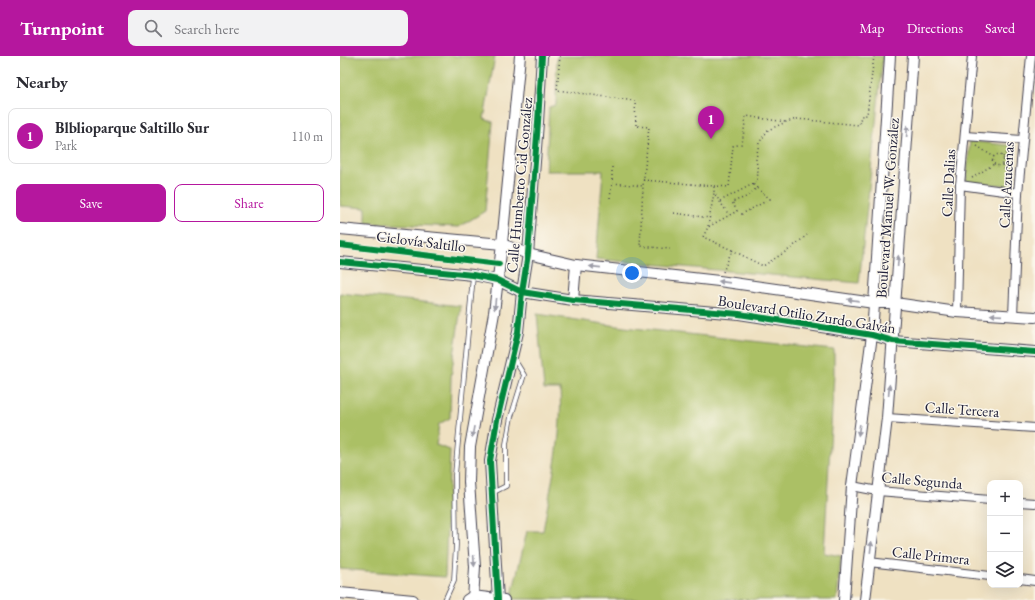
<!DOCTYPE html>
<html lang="en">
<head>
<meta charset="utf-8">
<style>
	:root { --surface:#fff; --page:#f2f2f3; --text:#2b2b33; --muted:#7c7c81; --line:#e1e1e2; --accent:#b5179e }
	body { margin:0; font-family:"EB Garamond",serif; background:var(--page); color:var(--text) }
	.controls { position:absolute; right:12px; bottom:12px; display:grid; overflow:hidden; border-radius:8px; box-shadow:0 4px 16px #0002 }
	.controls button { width:36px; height:36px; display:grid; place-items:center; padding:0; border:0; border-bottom:1px solid var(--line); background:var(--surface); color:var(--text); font:20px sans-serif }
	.you { position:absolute; left:292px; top:217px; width:14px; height:14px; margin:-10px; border:3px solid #fff; border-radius:50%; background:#1a73e8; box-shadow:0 0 0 6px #1a73e833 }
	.badge { display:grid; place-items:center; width:26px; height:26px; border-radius:50%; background:var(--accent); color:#fff; font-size:13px; font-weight:700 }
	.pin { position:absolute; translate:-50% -33px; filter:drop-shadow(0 1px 2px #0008) }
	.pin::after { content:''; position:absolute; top:21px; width:14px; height:12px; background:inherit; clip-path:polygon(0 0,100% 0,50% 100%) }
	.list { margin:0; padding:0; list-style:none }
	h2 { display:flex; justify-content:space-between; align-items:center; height:52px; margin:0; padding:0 16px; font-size:17px }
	h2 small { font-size:13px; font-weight:400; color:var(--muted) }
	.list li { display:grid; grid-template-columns:26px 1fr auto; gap:12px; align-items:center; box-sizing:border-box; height:56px; margin:0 8px 8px; padding:0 8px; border:1px solid var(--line); border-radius:8px }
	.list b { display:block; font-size:15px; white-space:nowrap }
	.list p { margin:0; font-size:13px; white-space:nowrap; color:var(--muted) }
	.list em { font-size:13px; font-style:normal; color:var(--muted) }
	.actions { display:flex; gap:8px; padding:12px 16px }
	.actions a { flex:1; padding:9px 0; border:1px solid var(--accent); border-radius:8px; text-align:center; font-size:14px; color:var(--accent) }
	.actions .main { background:var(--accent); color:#fff }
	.icon { flex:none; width:22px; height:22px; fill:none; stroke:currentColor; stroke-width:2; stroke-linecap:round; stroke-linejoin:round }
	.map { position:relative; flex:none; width:695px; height:544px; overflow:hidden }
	header { display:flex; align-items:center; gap:24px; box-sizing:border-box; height:56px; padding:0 20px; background:var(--accent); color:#fff }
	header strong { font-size:19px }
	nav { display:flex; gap:22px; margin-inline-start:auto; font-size:14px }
	.search { width:280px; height:36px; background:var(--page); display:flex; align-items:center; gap:10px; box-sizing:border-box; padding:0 14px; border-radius:8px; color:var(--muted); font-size:15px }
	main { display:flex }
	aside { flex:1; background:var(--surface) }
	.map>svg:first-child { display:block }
	.green { fill:#abc065; stroke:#667150 }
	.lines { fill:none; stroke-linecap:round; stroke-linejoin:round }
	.service-casing { stroke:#413f4f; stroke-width:5.5 }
	.minor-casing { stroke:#413f4f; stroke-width:10 }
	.tertiary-casing { stroke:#413f4f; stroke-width:12 }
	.path { stroke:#413f4f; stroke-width:1.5; stroke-dasharray:1 3; stroke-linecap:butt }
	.service { stroke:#fff; stroke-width:4 }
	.minor { stroke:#fff; stroke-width:8 }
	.tertiary { stroke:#fff; stroke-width:10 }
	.cycleway-casing { stroke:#fbf7ec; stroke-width:8 }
	.cycleway { stroke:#00873e; stroke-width:6 }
	.oneway { fill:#9c9ca7 }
	.labels { text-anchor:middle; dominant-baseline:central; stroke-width:3; stroke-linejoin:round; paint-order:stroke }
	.street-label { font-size:15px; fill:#22223b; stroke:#fbf7ec }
</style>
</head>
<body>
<header>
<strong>Turnpoint</strong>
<div class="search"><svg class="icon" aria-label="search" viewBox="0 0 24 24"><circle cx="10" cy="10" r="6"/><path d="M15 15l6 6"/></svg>Search here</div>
<nav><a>Map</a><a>Directions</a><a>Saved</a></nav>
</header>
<main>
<aside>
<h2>Nearby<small></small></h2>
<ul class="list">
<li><span class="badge">1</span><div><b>Blblioparque Saltillo Sur</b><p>Park</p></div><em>110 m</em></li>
</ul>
<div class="actions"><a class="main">Save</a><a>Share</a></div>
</aside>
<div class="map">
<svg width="695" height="544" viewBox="0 0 695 544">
	<rect width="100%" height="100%" fill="#fbf7ec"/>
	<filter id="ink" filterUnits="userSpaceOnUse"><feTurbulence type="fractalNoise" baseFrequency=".025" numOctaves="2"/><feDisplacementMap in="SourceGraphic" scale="8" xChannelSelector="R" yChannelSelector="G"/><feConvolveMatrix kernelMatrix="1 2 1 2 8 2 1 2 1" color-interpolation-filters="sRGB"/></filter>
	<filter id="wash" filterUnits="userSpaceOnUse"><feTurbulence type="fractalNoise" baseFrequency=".012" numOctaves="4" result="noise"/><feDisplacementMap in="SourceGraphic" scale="16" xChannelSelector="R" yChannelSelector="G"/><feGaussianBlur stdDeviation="0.9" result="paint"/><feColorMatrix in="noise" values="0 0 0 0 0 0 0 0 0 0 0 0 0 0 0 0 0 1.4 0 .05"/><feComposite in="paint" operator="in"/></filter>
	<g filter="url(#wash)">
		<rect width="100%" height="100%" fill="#efe1c2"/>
		<g class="green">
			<polygon points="0,0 155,0 144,63 153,66 145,155 119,171 26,167 26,152 0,150"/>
			<polygon points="217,0 543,0 519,227 256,203 263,115 206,115 209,51 216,49"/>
			<polygon points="630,85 676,90 673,130 626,126"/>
			<polygon points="0,237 121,250 111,321 110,362 99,368 96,389 110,394 105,521 0,513"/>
			<path d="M 197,258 L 284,271 L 494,294 L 494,318 L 484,497 L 501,500 L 497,544 L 171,543 L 187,475 L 203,475 C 211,428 223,381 220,333 L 204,333 Z"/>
		</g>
	</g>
	<g filter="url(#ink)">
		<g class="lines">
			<g class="service-casing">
				<g id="service">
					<polyline points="152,437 166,430 166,388 171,361 184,319 174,303"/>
					<polyline points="105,544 114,524 116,489 115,419 133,220"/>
				</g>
			</g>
			<g class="minor-casing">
				<g id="minor">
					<polyline points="625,80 682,84"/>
					<polyline points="620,129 678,137"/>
					<polyline points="617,256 620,129 632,0"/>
					<polyline points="673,260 678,137 691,0"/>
					<polyline points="547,362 695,372"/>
					<polyline points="512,430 538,435 650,444"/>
					<polyline points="680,446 695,447"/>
					<polyline points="529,506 650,520"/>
					<polyline points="680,523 695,525"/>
				</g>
			</g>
			<g class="tertiary-casing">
				<g id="tertiary">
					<polyline points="0,173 162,188 188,198 236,209 379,225 534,247 555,247 617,256 695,261"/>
					<polyline points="0,206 133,219 157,224 182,236 233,244 399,258 532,279 553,285 695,296"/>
					<polyline points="233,244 236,209"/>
					<polyline points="0,537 73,544"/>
					<polyline points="127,544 133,540 164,544"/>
					<polyline points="133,544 135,511 129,426 130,391 154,257 162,188 180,0"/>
					<polyline points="158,544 150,405 157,364 178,276 182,236 188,198 198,66 202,0"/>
					<polyline points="504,544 512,430 532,279 550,0"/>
					<polyline points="525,544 547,362 573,0"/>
				</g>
			</g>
			<g class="path">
				<polyline points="220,0 217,34 295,45 296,70 309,71 303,130"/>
				<polyline points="637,90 654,101"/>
				<circle cx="658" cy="104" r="5.5"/>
				<polyline points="663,101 673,92"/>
				<polyline points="662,109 670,125"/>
				<polyline points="272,111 272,127"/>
				<polyline points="632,122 654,108"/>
				<polyline points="303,124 374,130 374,137"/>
				<polyline points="374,130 389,131 393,90 402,88 406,60 445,66"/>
				<polyline points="417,132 413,128 417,125 418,116 416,103 419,87 428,74 446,66 457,63 519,69 521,60 527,59 534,0"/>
				<polyline points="270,142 272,127 303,130 300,190 330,193"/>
				<polyline points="380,145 413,128"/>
				<polyline points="334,157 370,162"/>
				<polyline points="368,170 374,137 389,159"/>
				<polyline points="392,194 363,181 368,171 397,155 392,146 406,141 417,132 430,143 400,159"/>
				<polyline points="383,216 392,194 423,210 450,193 467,179"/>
			</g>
			<use href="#service" class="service"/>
			<use href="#minor" class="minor"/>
			<use href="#tertiary" class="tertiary"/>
			<g class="cycleway-casing">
				<g id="cycleway">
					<polyline points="0,189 159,208"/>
					<polyline points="0,206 133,219 157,224 182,236 233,244 399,258 532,279 553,285 695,296"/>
					<polyline points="158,544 150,405 157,364 178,276 182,236 188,198 198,66 202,0"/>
				</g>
			</g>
			<use href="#cycleway" class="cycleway"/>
		</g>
		<defs><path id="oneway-solid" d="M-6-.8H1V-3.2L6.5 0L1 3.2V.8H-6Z"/></defs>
		<g class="oneway">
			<use href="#oneway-solid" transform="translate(567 75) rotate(-86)"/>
			<use href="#oneway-solid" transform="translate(558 205) rotate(-86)"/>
			<use href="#oneway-solid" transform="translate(255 211) rotate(-174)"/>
			<use href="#oneway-solid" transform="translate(384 226) rotate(-172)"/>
			<use href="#oneway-solid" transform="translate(513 244) rotate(-172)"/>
			<use href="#oneway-solid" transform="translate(155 248) rotate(96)"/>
			<use href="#oneway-solid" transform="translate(656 259) rotate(-176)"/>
			<use href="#oneway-solid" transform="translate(549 334) rotate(-86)"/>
			<use href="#oneway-solid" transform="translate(519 374) rotate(98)"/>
			<use href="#oneway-solid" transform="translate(133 376) rotate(100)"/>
			<use href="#oneway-solid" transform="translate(531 491) rotate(-83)"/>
			<use href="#oneway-solid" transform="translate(134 505) rotate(86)"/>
		</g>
	</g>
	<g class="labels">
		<g class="street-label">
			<text transform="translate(608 127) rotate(-87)">Calle Dalias</text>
			<text transform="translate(179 129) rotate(-85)">Calle Humberto Cid González</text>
			<text transform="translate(666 129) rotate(-87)">Calle Azucenas</text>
			<text transform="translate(547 152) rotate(-86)">Boulevard Manuel W. González</text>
			<text transform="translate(81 185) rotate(7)">Ciclovía Saltillo</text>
			<text transform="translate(467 258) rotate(9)">Boulevard Otilio Zurdo Galván</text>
			<text transform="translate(622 353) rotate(4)">Calle Tercera</text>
			<text transform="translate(582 424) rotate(5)">Calle Segunda</text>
			<text transform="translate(591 499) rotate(6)">Calle Primera</text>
		</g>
	</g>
</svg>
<div class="controls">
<button>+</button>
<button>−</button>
<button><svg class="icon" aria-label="layers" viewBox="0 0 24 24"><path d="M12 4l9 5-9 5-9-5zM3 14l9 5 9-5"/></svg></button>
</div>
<div class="you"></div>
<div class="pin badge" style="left:371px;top:83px">1</div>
</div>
</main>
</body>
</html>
